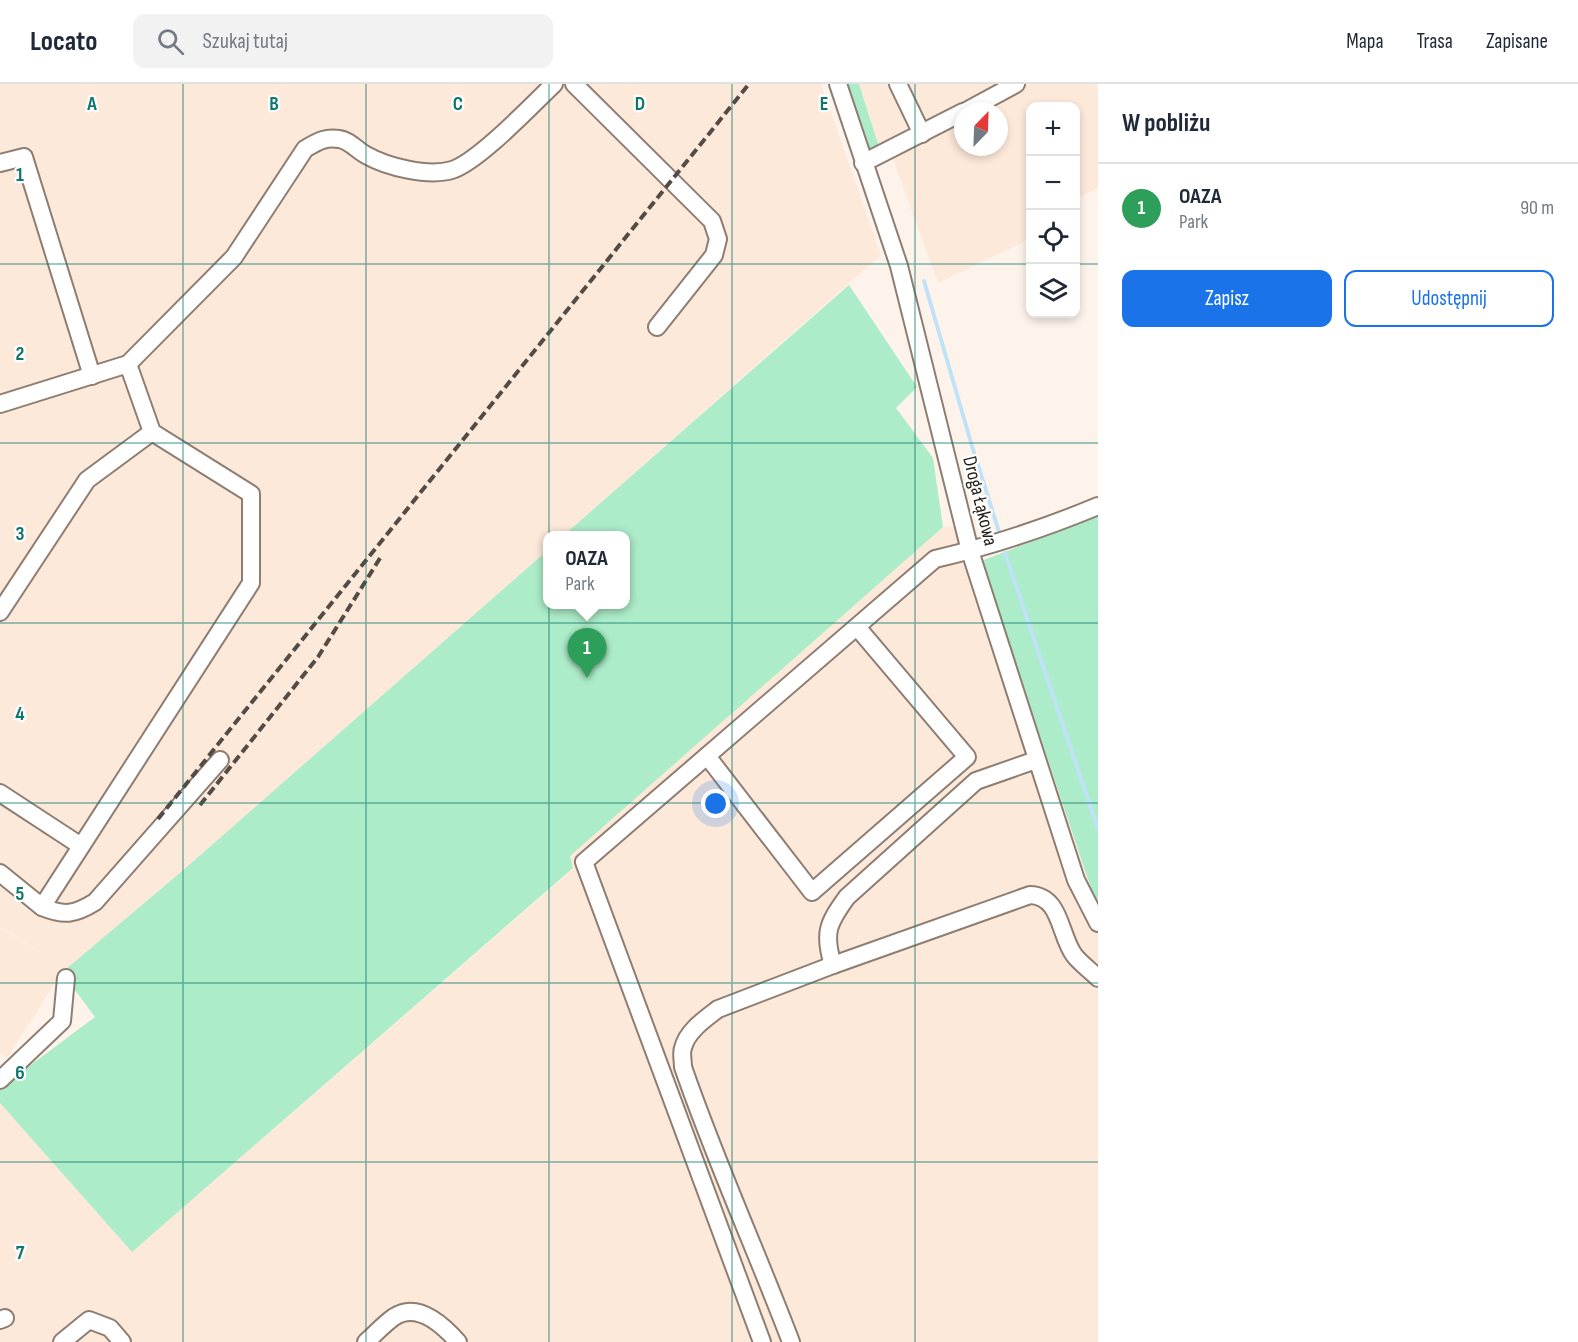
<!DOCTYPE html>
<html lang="pl">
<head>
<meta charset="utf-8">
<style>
	:root { --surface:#fff; --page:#f2f2f3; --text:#1f2937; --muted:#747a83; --line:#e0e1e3; --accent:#1a73e8 }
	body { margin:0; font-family:"Sofia Sans Condensed",sans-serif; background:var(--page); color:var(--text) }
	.controls { position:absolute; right:18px; top:18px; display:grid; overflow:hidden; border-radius:12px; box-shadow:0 3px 9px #0003 }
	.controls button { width:54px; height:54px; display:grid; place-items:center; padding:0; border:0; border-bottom:2px solid var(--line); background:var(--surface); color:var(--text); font:30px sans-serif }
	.compass { position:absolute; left:954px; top:18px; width:54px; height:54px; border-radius:50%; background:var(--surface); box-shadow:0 3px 9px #0003; rotate:23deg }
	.you { position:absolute; left:716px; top:720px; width:21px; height:21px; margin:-15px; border:4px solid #fff; border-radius:50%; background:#1a73e8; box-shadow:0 0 0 9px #1a73e833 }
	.badge { display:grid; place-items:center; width:39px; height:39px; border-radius:50%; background:var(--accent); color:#fff; font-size:20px; font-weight:700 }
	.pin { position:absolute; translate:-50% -50px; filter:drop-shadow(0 2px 3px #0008) }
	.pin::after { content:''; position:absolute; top:32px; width:21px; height:18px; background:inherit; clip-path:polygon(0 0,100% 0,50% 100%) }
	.popup { position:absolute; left:543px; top:447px; width:87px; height:78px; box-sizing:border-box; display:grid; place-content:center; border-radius:12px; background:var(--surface); filter:drop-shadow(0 2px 4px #0005); font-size:20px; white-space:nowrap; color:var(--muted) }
	.popup b { font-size:22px; color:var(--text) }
	.popup::after { content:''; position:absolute; left:50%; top:100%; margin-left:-12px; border:12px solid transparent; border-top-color:var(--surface) }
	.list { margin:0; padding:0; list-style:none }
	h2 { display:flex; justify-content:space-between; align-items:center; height:78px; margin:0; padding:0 24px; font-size:26px }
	h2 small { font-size:20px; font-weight:400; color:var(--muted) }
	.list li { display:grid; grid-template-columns:39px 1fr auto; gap:18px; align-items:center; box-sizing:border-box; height:90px; padding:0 24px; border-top:2px solid var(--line) }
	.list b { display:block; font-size:22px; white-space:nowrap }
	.list p { margin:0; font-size:20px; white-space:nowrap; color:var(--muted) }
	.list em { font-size:20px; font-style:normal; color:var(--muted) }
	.actions { display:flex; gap:12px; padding:18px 24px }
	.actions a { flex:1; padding:14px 0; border:2px solid var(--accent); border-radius:12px; text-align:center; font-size:21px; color:var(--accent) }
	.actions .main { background:var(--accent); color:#fff }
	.icon { flex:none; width:33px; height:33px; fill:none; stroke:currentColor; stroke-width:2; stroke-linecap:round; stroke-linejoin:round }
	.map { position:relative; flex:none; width:1098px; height:1258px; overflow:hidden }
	header { display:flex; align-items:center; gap:36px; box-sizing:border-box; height:84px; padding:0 30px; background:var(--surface); border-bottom:2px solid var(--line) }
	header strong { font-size:28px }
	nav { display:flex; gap:33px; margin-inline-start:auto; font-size:21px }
	.search { width:420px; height:54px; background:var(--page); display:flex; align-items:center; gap:15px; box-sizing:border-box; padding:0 21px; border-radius:12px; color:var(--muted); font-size:22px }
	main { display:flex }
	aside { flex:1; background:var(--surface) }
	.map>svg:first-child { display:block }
	.built { fill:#fde9da; fill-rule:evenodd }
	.green { fill:#acecc8 }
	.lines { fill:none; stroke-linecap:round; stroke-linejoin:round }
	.stream { stroke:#c0e2f9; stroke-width:4 }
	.minor-casing { stroke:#8e7e72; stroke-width:20 }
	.minor { stroke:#fff; stroke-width:16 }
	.rail { stroke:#534b46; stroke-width:4; stroke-dasharray:9 4.5; stroke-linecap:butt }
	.grid { fill:none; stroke:#0f766e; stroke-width:1.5; stroke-opacity:0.55 }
	.labels { text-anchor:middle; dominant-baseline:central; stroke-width:4.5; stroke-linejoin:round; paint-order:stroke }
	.street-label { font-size:20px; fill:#261f1a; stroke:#fff }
	.grid-label { font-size:20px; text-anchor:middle; font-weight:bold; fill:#0f766e; stroke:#fff; stroke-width:4.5; stroke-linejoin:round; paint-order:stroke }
</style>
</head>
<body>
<header>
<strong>Locato</strong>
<div class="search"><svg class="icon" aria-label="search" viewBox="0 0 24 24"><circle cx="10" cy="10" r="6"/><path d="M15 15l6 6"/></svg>Szukaj tutaj</div>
<nav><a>Mapa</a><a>Trasa</a><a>Zapisane</a></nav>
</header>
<main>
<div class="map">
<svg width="1098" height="1258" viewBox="0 0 1098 1258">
	<rect width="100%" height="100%" fill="#fef3eb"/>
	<g class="built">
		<polygon points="0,0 821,0 881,171 564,451 548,452 548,466 181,788 66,885 65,884 7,974 0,970 0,844 42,870 0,842"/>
		<path d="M 859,0 L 1098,0 L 1098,104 L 1076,115 L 1076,22 L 1030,22 L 1030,155 L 938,199 L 888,61 L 879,63 ZM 963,27 L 999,27 L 999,63 L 963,63 Z"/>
		<polygon points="972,442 981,477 1093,810 1098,817 1098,1258 0,1258 0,1019 132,1168 573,785 569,772 943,443"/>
	</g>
	<g class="green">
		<polygon points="848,0 859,0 879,63 869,68"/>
		<polygon points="849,201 917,303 896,324 933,374 943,443 570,772 573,784 132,1168 0,1019 0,1004 95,933 63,890 66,885 181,788 548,466 548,520 626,520 626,452 564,451"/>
		<polygon points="1098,432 1098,817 1093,810 981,477"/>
	</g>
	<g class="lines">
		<g class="stream">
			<polyline points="924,197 972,362 1000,451"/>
			<polyline points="1005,469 1098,745"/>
		</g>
		<g class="minor-casing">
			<g id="minor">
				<polyline points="574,0 712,137 718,155 714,171 657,243"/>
				<polyline points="838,0 899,182 970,467 1076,796 1098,839"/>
				<polyline points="898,0 922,50"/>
				<polyline points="966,27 1016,0"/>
				<polyline points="0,79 24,73 92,292"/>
				<polyline points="863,79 963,28"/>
				<path d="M 0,320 L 128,280 L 234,173 L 305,65 C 317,58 324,53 339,55 C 349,56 358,67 366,71 C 387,83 428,93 452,86 C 478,78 532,21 554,0"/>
				<polyline points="0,528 87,396 152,348"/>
				<polyline points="707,672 812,808 967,673 857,543"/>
				<polyline points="0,709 81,762"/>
				<polyline points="0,789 42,823 251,499 251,410 152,348 128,280"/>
				<path d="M 42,823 C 64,832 74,831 95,818 L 220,676"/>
				<path d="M 833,881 C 823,849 828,839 847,813 L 976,697 L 1036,676"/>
				<polyline points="0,996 62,937 66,894"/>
				<polyline points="0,1236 5,1234"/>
				<polyline points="62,1258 89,1236 110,1244 122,1258"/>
				<path d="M 366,1258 C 375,1250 384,1240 394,1233 C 418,1217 443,1241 458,1258"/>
				<path d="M 762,1258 L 584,778 L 935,475 C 991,462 1045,444 1098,422"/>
				<path d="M 791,1258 C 756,1166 715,1076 683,983 C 683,977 681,969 683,964 C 687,947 705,935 718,925 L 833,881 L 1030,811 C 1061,812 1059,850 1074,871 C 1080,879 1090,886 1098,894"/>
			</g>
		</g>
		<use href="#minor" class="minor"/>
		<g class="rail">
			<polyline points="200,721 318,573 382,471"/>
			<polyline points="158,735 749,0"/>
		</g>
	</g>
	<path class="grid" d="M 183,0 L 183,1258M 366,0 L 366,1258M 549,0 L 549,1258M 732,0 L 732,1258M 915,0 L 915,1258M 0,180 L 1030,180M 1076,180 L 1098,180M 0,359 L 1098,359M 0,539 L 1098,539M 0,719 L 1098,719M 0,899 L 1098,899M 0,1078 L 1098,1078"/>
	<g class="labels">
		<g class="street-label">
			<text transform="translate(980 417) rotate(76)">Droga Łąkowa</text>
		</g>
	</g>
	<g class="grid-label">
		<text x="92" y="26">A</text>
		<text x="274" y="26">B</text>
		<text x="458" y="26">C</text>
		<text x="640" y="26">D</text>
		<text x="824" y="26">E</text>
		<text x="20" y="97">1</text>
		<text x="20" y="276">2</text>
		<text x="20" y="456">3</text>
		<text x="20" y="636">4</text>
		<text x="20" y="816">5</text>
		<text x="20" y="995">6</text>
		<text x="20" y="1175">7</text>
	</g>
</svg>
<div class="controls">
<button>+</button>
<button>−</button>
<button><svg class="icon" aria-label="locate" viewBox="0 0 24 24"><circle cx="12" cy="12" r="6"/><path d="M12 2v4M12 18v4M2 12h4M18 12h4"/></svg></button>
<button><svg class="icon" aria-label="layers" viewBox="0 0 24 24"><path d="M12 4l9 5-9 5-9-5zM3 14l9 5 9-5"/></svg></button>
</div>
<svg class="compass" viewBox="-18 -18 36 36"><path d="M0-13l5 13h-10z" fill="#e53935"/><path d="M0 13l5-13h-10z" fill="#747a83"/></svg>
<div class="you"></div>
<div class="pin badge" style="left:587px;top:594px;background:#2e9e5b">1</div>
<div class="popup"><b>OAZA</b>Park</div>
</div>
<aside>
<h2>W pobliżu<small></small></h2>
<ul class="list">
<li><span class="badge" style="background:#2e9e5b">1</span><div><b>OAZA</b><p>Park</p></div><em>90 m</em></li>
</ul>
<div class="actions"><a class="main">Zapisz</a><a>Udostępnij</a></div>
</aside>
</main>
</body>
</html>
